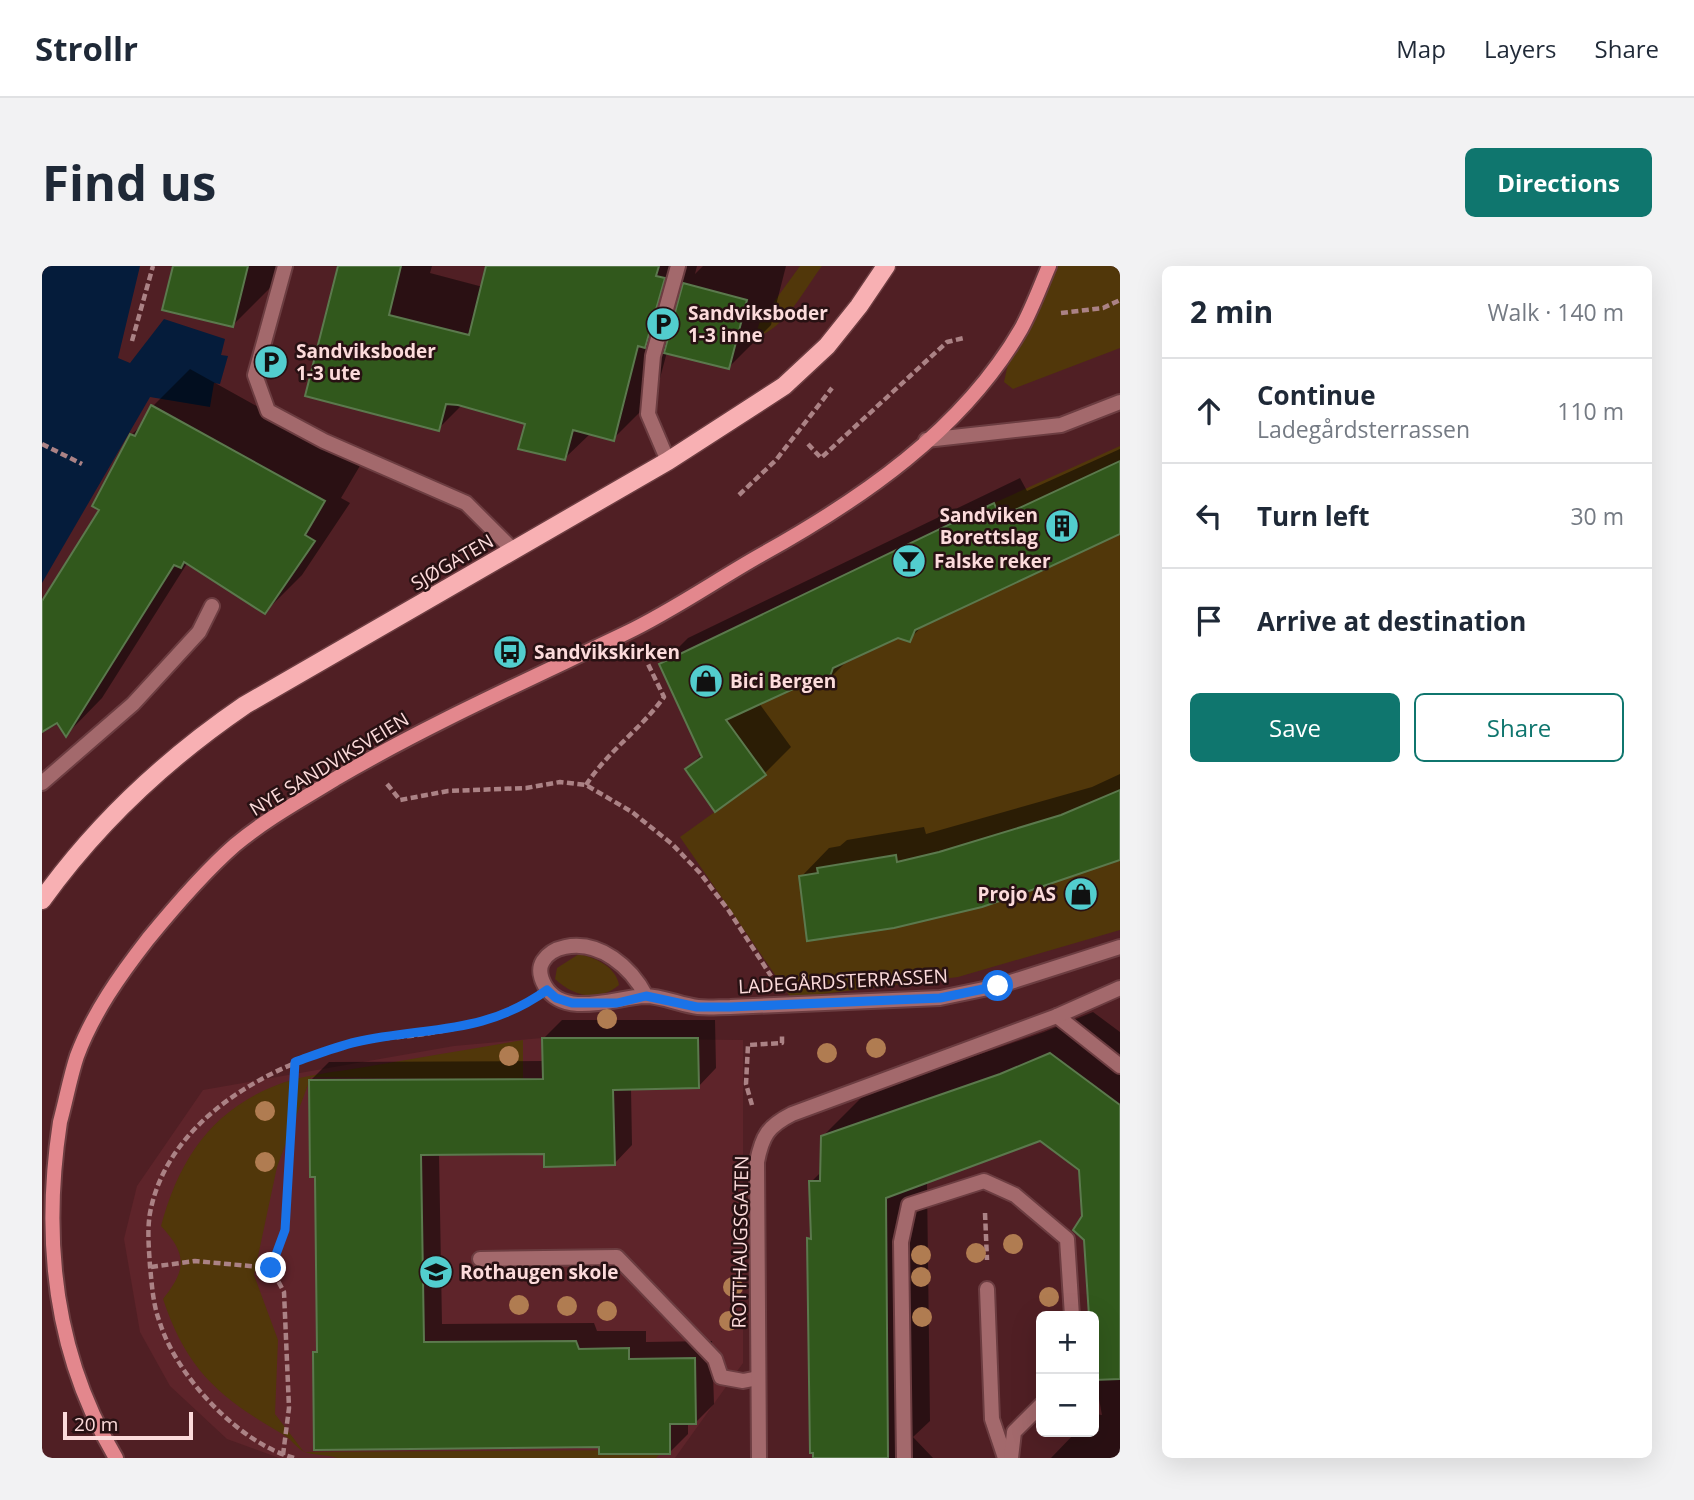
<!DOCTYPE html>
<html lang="en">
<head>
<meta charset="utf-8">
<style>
	:root { --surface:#fff; --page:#f2f2f3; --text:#1f2937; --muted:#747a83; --line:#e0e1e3; --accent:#0f766e }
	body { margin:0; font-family:"Open Sans",sans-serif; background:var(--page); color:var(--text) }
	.controls { position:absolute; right:21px; bottom:21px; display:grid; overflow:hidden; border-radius:10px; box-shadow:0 7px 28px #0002 }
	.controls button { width:63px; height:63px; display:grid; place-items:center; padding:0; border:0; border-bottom:2px solid var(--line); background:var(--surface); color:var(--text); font:35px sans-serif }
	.scale { position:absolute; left:21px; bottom:18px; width:130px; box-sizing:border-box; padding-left:7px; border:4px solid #fcdbdb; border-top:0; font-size:19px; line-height:24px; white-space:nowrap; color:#fcdbdb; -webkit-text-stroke:5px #281113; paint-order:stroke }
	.stop { position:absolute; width:21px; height:21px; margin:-16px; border:5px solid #1a73e8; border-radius:50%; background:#fff }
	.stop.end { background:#1a73e8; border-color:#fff; box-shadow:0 2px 7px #0008 }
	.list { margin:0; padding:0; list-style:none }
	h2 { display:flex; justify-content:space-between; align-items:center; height:91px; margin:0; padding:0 28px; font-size:30px }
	h2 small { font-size:23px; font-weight:400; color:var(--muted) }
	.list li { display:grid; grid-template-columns:46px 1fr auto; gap:21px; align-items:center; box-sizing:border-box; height:105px; padding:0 28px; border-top:2px solid var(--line) }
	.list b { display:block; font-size:26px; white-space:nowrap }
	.list p { margin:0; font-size:23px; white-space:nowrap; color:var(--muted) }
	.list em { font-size:23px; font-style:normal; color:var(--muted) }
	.actions { display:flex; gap:14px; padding:21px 28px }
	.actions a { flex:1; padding:16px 0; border:2px solid var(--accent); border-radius:10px; text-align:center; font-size:24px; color:var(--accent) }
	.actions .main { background:var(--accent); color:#fff }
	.icon { flex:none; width:38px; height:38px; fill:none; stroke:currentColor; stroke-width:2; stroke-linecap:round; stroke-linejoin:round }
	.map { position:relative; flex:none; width:1078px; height:1192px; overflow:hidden; border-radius:10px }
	header { display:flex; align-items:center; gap:42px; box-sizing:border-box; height:98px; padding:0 35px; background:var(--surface); border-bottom:2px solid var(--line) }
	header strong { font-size:33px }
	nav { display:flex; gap:38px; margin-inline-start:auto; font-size:24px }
	.intro { display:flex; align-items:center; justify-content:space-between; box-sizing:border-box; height:168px; padding:0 42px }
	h1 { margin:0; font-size:49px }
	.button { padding:18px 32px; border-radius:10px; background:var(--accent); color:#fff; font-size:24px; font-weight:700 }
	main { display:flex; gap:42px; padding:0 42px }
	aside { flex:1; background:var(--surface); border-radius:10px; box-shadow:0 7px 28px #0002 }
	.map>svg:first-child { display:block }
	.built { fill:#5e242a }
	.green { fill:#51370a }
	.water { fill:#051c3b }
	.shadow { fill:#0007 }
	.building { fill:#31581c; stroke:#5b794d; stroke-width:2 }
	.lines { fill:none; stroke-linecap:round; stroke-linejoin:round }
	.service-casing { stroke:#6c3d41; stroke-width:18 }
	.minor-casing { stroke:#6c3d41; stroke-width:18 }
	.tertiary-casing { stroke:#6c3d41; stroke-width:18 }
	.secondary-casing { stroke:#6c3d41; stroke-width:18 }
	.primary-casing { stroke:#6c3d41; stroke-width:21 }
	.path { stroke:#ab8285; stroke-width:4.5; stroke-dasharray:7 3.5; stroke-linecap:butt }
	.service { stroke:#a3696c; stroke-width:14 }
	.minor { stroke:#a3696c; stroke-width:14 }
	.tertiary { stroke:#a3696c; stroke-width:14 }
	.secondary { stroke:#e3878d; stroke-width:14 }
	.primary { stroke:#f8b0b3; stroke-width:18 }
	.tree { fill:#b07c51 }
	.route { stroke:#1a73e8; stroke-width:9 }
	.labels { text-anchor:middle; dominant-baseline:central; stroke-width:5; stroke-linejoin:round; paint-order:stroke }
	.poi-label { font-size:19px; font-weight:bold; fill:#fcdbdb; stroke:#281113; text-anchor:start }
	.street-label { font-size:19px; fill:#fcdbdb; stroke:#281113 }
</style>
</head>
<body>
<header>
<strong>Strollr</strong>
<nav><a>Map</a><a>Layers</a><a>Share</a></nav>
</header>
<div class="intro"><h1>Find us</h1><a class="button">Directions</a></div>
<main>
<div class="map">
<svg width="1078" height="1192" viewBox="0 0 1078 1192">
	<rect width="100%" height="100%" fill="#501f24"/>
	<polygon class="built" points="500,772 701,774 701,1097 633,1192 237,1192 185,1173 128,1120 98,1066 82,973 95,920 161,824 412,780"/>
	<g class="green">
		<path d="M 758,0 L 780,0 C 763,22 742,65 713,71 L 718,55 Z"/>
		<polygon points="1011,0 1078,0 1078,82 971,123 962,116 967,93"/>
		<polygon points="1078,180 1078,664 916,711 749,732 638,571 724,509 693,467 678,457 986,311 952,237"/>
		<path d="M 537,688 C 554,692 574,701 577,719 C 556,737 531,730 513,713 L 515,702 Z"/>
		<path d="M 481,774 L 481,814 L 269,811 L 235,901 L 212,1009 L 236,1074 L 233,1148 L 262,1186 L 622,1184 L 614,1192 L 295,1192 C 285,1188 273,1190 263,1186 C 255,1183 250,1174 242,1169 C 178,1132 145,1105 121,1033 C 145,1003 145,988 119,960 C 136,897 167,847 230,821 C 260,808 297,806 329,800 C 380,791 431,783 481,774 Z"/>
	</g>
	<polygon class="water" points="0,0 98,0 76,92 88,97 122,53 183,73 179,89 186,90 178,118 172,117 168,141 108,131 0,317"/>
	<g class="shadow">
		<polygon points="133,0 237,0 232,18 190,60"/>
		<polygon points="298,0 390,0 388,7 441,21 446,0 655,0 653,8 661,0 744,0 729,59 687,101 625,86 613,131 571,173 549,167 523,192 485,157 420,139 396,163"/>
		<polygon points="148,103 319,198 299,232 308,237 260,309 223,346 146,296 60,432 24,469 17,457 0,467 0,338 59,243 89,169 103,156 111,140"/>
		<polygon points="1078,183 1078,266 884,356 867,374 855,370 807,393 786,414 775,410 717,437 749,481 723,507 645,503 661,487 620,398 646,372 978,212 985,225"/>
		<polygon points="1078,508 1078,591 759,611 787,582 798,580 805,574 882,561 884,568 1050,521"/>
		<polygon points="1051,746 1078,766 1078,1192 1009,1192 1034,1166 1052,1166 1052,1148 1060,1149 1054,1117 1058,1109 1052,1050 1049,1050 1039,903 999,873 885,915 888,1155 871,1171 891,1192 773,1192 767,973 770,969 769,916 780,905 781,870 823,828 1002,766"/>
		<polygon points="520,754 673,754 674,802 656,821 589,822 590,879 572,898 504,886 397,887 400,1058 552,1057 555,1065 604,1065 604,1076 670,1075 672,1138 653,1157 646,1157 646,1168 628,1186 559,1179 273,1087 277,1083 274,909 269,814 287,796 502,795 502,772"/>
	</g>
	<g class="building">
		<polygon points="131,0 206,0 191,61 120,44"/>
		<polygon points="296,0 359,0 347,49 427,69 444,0 617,0 614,10 623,12 603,82 596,80 572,175 531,164 523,194 476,183 483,158 416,139 404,138 397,165 263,130"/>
		<polygon points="641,17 705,34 687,103 622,87"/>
		<polygon points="109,139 283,235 263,269 273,275 223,348 142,296 139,302 132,299 24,471 15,457 0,466 0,335 57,244 50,240 88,168 93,170"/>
		<polygon points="1078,195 1078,268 873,364 868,376 856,372 791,402 786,416 775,412 684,454 724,509 673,546 643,503 660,491 617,398 952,237 958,251"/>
		<polygon points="1078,524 1078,594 940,641 852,662 765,675 757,610 776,607 775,602 854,589 855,596 897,586 1019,549"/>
		<polygon points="500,772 656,772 657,822 571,824 573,899 502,901 502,888 379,889 382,1076 534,1075 537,1083 587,1082 587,1093 653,1092 654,1158 628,1158 628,1188 557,1188 557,1181 272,1184 271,1086 275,1086 273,911 268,911 267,814 501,813"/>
		<polygon points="1008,787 1078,839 1078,1113 1052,1114 1052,1050 1047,1050 1042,974 1031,964 1040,950 1037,904 998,875 844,932 846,1192 771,1192 771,1187 768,1187 765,972 769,973 767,915 778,915 779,870 958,808"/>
	</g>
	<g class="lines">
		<g class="service-casing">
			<g id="service">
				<polyline points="243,0 213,109 226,145 282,175 424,237 472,285"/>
				<polyline points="626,195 606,148 611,90 636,0"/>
				<polyline points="0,517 91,438 157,366 170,340"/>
				<path d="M 604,730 C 589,701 558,674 523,681 C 513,683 506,687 501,695 C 496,703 499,713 503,720 C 522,753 575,731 603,730 C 620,730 639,739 656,741 C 666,742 677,741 688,741 L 898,732 L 956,720 L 1078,681"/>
				<polyline points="438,993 575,991 673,1093 679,1111 701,1115 716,1112"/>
				<polyline points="945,1023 950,1153 963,1192"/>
				<polyline points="862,1192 859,976 867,939 942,915 973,929 1025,973 1030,1050"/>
				<polyline points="969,1192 972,1166 999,1139"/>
			</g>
		</g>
		<g class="minor-casing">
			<g id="minor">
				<polyline points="1015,750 1078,800"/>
				<path d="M 717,1192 L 715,896 C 720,870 726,860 750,848 L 1015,750 L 1078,722"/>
			</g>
		</g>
		<g class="tertiary-casing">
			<polyline id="tertiary" points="884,174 1019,159 1078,136"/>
		</g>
		<g class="secondary-casing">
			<path id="secondary" d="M 74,1192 C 12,1089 0,974 18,856 C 24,834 28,811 35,790 C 51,747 78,709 106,673 C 133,640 161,607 193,579 C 224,553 259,534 293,513 C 387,458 486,414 584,367 C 630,345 673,315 717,290 C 818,234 920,165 979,63 C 990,43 998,21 1007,0"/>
		</g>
		<g class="primary-casing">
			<path id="primary" d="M 0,634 C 56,556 124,493 203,439 L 626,195 L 742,120 L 785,80 L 817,40 L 844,0"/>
		</g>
		<g class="path">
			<polyline points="1019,47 1061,42 1078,34"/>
			<polyline points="90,75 111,0"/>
			<polyline points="0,178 40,198"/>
			<polyline points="766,178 779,192 905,76 922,72"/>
			<polyline points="697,229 734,194 790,122"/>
			<polyline points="345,518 358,534 406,525 484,522 518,516 544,519 590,546 630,578 658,607 687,645 729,710"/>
			<path d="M 544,519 C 565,486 599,463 622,431 L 606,398"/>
			<polyline points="710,839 704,818 706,779 740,777 740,768"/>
			<polyline points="943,947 945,994"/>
			<polyline points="109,1001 153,995 229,1002 242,1026 247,1142 241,1189"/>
			<polyline points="229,1002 243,964 253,796"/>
			<path d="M 252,1192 C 197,1177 135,1111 118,1057 C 111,1039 110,1020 108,1000 C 107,984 105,964 108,947 C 126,852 228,799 312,777 C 333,772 355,772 375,769 C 411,764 450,756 482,740"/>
		</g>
		<use href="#service" class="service"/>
		<use href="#minor" class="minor"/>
		<use href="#tertiary" class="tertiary"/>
		<use href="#secondary" class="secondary"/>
		<use href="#primary" class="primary"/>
	</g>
	<g class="tree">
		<circle cx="565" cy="753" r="10"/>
		<circle cx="834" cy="782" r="10"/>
		<circle cx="785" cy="787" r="10"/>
		<circle cx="467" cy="790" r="10"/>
		<circle cx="223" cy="845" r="10"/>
		<circle cx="223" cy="896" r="10"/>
		<circle cx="971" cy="978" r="10"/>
		<circle cx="934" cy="987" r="10"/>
		<circle cx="879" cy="989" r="10"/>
		<circle cx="879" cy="1011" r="10"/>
		<circle cx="691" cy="1021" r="10"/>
		<circle cx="1007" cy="1031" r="10"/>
		<circle cx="477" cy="1039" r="10"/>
		<circle cx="525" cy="1040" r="10"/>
		<circle cx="565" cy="1045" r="10"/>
		<circle cx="880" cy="1051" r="10"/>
		<circle cx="687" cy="1055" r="10"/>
	</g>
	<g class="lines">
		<path class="route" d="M 229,1002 L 243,964 L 253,796 C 273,789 293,781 314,776 C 386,760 440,770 505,724 L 514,732 L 530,737 L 575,737 L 604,730 L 655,741 L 688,741 L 898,732 L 956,720"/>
	</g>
	<defs>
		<g id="parking-disc" transform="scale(1.75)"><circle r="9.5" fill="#52cdce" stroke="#281113"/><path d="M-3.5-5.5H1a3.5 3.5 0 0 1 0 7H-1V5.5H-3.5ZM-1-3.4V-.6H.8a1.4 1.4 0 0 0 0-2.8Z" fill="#111"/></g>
		<g id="building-disc" transform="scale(1.75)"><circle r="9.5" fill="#52cdce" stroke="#281113"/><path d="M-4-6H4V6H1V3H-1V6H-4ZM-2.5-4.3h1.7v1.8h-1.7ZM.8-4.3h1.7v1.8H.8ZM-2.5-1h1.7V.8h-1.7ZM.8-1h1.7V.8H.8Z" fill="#111"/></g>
		<g id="bar-disc" transform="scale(1.75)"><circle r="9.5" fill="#52cdce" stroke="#281113"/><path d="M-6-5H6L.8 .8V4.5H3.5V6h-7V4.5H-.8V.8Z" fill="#111"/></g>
		<g id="bus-disc" transform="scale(1.75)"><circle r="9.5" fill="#52cdce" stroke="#281113"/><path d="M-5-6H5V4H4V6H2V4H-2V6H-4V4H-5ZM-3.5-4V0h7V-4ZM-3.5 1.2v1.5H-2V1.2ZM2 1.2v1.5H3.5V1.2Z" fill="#111"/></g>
		<g id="shop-disc" transform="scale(1.75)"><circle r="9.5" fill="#52cdce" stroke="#281113"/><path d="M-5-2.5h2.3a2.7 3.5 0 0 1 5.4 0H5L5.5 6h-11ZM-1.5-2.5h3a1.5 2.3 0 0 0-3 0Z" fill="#111"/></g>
		<g id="school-disc" transform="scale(1.75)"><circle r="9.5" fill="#52cdce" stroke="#281113"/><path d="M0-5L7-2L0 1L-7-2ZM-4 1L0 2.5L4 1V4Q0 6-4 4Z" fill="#111"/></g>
	</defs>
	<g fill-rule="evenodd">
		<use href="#parking-disc" x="621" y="58"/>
		<use href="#parking-disc" x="229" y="96"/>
		<use href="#building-disc" x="1020" y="260"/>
		<use href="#bar-disc" x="867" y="295"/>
		<use href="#bus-disc" x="468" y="386"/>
		<use href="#shop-disc" x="664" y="415"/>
		<use href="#shop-disc" x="1039" y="628"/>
		<use href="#school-disc" x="394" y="1006"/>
	</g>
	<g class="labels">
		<g class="poi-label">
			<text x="646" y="47">Sandviksboder<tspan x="646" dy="22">1-3 inne</tspan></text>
			<text x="254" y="85">Sandviksboder<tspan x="254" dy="22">1-3 ute</tspan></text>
			<text x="996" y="249" text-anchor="end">Sandviken<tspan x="996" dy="22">Borettslag</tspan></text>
			<text x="892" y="295">Falske reker</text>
			<text x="492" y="386">Sandvikskirken</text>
			<text x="688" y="415">Bici Bergen</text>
			<text x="1014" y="628" text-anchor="end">Projo AS</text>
			<text x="418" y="1006">Rothaugen skole</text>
		</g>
		<g class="street-label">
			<text transform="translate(410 296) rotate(-30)">SJØGATEN</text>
			<text transform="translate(287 498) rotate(-31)">NYE SANDVIKSVEIEN</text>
			<text transform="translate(801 715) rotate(-3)">LADEGÅRDSTERRASSEN</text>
			<text transform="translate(698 976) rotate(-89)">ROTTHAUGSGATEN</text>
		</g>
	</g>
</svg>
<div class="controls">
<button>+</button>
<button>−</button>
</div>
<div class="scale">20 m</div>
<div class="stop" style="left:956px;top:720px"></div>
<div class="stop end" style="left:229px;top:1002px"></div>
</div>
<aside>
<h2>2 min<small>Walk · 140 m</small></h2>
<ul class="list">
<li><svg class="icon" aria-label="ahead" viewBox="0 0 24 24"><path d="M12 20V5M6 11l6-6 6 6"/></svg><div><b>Continue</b><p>Ladegårdsterrassen</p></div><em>110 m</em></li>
<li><svg class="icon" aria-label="left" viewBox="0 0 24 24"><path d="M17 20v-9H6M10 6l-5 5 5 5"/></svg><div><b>Turn left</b></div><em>30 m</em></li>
<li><svg class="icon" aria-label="arrive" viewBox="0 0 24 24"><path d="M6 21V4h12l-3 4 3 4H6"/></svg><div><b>Arrive at destination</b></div></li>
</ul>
<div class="actions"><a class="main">Save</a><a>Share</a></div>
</aside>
</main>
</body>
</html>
